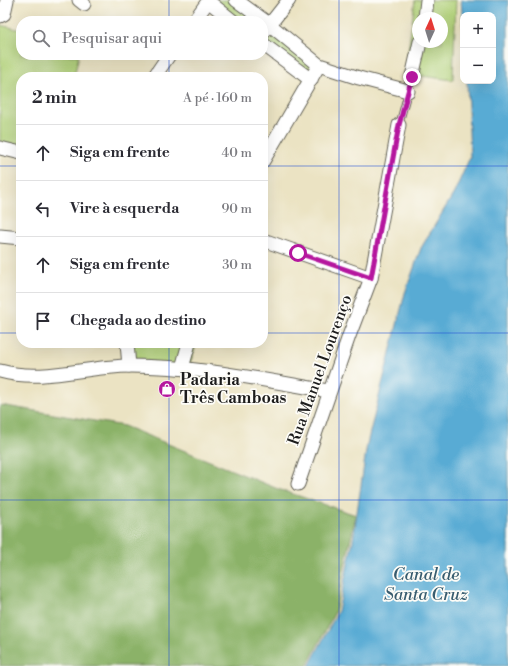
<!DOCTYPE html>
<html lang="pt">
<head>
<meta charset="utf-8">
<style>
	:root { --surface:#fff; --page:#f7f7f7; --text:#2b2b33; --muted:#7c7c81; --line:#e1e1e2 }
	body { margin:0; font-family:"Libre Bodoni",serif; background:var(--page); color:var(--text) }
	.controls { position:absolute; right:12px; top:12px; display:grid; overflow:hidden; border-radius:8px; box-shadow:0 4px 16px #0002 }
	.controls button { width:36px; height:36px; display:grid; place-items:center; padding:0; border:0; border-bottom:1px solid var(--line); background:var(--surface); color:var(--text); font:20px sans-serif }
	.compass { position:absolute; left:412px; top:12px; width:36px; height:36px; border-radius:50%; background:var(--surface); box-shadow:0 4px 16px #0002; rotate:4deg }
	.stop { position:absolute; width:12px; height:12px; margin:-9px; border:3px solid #b5179e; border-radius:50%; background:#fff }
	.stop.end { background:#b5179e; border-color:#fff; box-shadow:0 1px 4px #0008 }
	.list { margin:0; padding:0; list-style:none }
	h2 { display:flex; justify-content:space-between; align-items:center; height:52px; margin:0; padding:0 16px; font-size:17px }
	h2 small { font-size:13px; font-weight:400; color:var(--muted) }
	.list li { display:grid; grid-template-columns:26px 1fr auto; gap:12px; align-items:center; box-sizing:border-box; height:56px; padding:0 16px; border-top:1px solid var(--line) }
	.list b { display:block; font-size:15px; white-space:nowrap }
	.list em { font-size:13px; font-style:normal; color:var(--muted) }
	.icon { flex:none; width:22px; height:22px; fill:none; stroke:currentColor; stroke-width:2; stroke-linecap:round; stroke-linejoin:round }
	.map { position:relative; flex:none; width:508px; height:666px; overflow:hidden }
	.search { position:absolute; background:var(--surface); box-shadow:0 4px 16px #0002; left:16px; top:16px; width:252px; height:44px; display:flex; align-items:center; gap:10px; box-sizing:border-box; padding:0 14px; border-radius:16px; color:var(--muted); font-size:15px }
	.panel { position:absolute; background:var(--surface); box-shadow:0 4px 16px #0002; left:16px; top:72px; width:252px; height:276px; border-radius:16px }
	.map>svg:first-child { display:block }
	.green { fill:#afcf76; stroke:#667649; fill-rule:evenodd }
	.forest { fill:#8bb267; stroke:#546742 }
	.water { fill:#59abd4; stroke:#3a6478 }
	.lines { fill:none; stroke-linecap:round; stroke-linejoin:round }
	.service-casing { stroke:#646256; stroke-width:8 }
	.minor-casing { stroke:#646256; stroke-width:15 }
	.service { stroke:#fff; stroke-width:6 }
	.minor { stroke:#fff; stroke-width:13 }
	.route { stroke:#b5179e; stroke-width:5 }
	.grid { fill:none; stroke:#1d4ed8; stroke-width:1; stroke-opacity:0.55 }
	.labels { text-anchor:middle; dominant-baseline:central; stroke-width:3.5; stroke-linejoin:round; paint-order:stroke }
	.street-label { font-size:16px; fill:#1c1c1c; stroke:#fdfcf7 }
	.poi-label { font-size:16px; font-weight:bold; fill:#1c1c1c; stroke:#fdfcf7; text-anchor:start }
	.water-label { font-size:17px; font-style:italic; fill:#375c6f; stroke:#fdfcf7 }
</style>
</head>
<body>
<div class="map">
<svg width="508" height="666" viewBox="0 0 508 666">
	<rect width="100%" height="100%" fill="#fdfcf7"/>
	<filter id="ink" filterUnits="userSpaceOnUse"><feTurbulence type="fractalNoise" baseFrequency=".025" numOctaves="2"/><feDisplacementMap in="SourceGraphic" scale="8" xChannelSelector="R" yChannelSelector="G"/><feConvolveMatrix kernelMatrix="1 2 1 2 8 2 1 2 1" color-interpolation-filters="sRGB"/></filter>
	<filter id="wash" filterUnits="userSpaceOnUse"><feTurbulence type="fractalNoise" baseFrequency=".012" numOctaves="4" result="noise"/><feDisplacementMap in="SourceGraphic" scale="16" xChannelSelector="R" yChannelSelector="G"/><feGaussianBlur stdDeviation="0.9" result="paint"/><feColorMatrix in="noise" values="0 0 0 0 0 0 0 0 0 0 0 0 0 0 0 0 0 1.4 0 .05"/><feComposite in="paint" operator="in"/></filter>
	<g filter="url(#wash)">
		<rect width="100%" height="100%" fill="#ebe3c3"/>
		<g class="green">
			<polygon points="209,0 239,0 324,62 308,82 263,44 263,21 235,21"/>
			<path d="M 415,0 L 456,0 L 453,80 L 405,74 ZM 418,18 L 442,18 L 442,42 L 418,42 Z"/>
			<polygon points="0,25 21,30 21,55 79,55 74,77 21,77 21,150 0,146"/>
			<polygon points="126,343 197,343 187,372 128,371"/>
		</g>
		<polygon class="forest" points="0,405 124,426 278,489 356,515 335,612 307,666 0,666"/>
		<polygon class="water" points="461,0 508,0 508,666 309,666 338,611 353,540 367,444 405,293 421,248 454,193 470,157 467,81 493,81 493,15 463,15 463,26"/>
	</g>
	<g filter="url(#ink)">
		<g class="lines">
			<g class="service-casing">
				<polyline id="service" points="399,125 412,77"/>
			</g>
			<g class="minor-casing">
				<g id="minor">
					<polyline points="79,0 84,4"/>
					<polyline points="236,0 269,24 319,65 359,78 408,91"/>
					<polyline points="208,1 233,21"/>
					<polyline points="0,16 4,14 7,0"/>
					<polyline points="425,18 427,0"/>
					<polyline points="194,21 209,0"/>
					<polyline points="263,33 289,0"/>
					<polyline points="263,44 311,80"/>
					<polyline points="154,77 169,55"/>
					<polyline points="412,77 420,42"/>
					<polyline points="0,148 21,153"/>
					<polyline points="263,161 319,65"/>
					<polyline points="0,236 21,238"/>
					<polyline points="263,240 371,278"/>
					<polyline points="127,343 129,366"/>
					<polyline points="182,368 189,343"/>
					<path d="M 0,371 C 44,383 86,366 130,366 C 197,366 264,380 329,391"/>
					<polyline points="298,484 349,336 371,278 399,125"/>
				</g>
			</g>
			<use href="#service" class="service"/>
			<use href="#minor" class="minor"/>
		</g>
	</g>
	<g class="lines" filter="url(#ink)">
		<polyline class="route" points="298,253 371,278 399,125 412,77"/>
	</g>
	<path class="grid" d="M 169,0 L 169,21M 339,0 L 339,666M 169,55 L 169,77M 0,166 L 21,166M 263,166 L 508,166M 0,333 L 21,333M 263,333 L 508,333M 169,343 L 169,666M 0,500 L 508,500"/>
	<defs>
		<g id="shop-disc" transform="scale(0.9)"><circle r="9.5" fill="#b5179e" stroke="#fdfcf7"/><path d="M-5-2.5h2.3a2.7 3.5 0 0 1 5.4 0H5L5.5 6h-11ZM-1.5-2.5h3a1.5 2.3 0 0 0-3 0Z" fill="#fff"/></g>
	</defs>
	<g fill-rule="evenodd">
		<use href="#shop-disc" x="167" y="389"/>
	</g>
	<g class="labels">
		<g class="street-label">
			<text transform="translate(320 370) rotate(-70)">Rua Manuel Lourenço</text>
		</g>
		<g class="poi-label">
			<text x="180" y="380">Padaria<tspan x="180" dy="18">Três Camboas</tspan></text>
		</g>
		<g class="water-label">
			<text x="426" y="575">Canal de<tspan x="426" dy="20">Santa Cruz</tspan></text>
		</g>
	</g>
</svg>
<div class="controls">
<button>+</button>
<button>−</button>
</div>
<svg class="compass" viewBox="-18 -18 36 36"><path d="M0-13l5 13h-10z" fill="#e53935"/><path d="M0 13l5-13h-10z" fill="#7c7c81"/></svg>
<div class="stop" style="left:298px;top:253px"></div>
<div class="stop end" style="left:412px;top:77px"></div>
<div class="search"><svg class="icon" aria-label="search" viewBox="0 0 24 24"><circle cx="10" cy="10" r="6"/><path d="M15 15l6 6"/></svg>Pesquisar aqui</div>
<section class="panel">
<h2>2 min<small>A pé · 160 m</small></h2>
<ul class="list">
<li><svg class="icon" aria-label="ahead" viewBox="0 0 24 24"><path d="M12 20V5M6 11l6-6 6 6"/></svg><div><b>Siga em frente</b></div><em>40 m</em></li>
<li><svg class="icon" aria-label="left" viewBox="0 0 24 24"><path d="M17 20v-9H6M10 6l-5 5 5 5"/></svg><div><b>Vire à esquerda</b></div><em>90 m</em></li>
<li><svg class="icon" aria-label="ahead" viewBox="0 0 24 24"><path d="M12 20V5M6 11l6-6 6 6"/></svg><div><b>Siga em frente</b></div><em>30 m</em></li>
<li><svg class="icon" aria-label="arrive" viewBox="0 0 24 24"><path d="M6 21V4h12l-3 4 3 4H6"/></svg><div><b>Chegada ao destino</b></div></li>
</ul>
</section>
</div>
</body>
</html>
